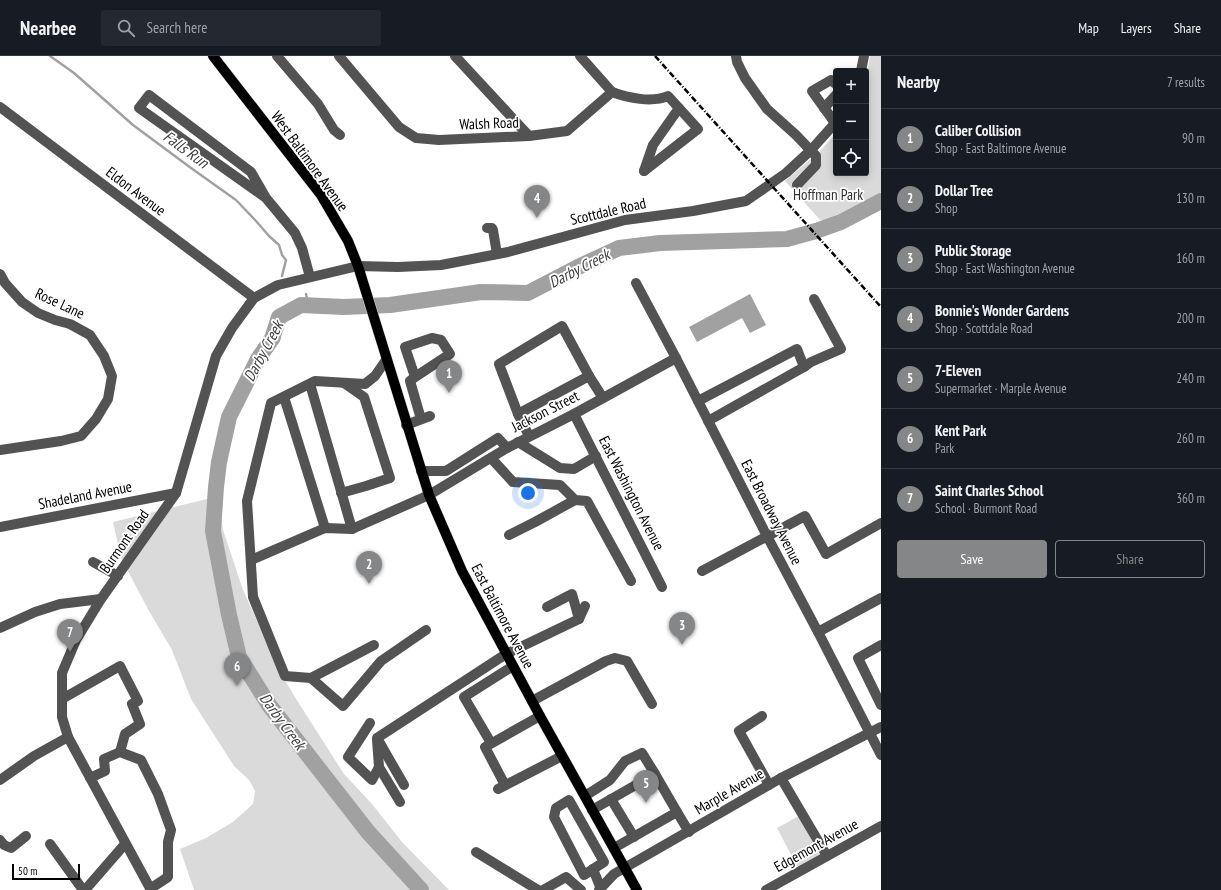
<!DOCTYPE html>
<html lang="en">
<head>
<meta charset="utf-8">
<style>
	:root { --surface:#171b24; --page:#242831; --text:#f1f3f6; --muted:#9ea1a6; --line:#363941; --accent:#858687 }
	body { margin:0; font-family:"PT Sans Narrow",sans-serif; background:var(--page); color:var(--text) }
	.controls { position:absolute; right:12px; top:12px; display:grid; overflow:hidden; border-radius:4px; box-shadow:0 2px 10px #0003 }
	.controls button { width:36px; height:36px; display:grid; place-items:center; padding:0; border:0; border-bottom:1px solid var(--line); background:var(--surface); color:var(--text); font:20px sans-serif }
	.scale { position:absolute; left:12px; bottom:10px; width:68px; box-sizing:border-box; padding-left:4px; border:2px solid #000; border-top:0; font-size:11px; line-height:14px; white-space:nowrap; color:#000; -webkit-text-stroke:3px #fff; paint-order:stroke }
	.you { position:absolute; left:528px; top:437px; width:14px; height:14px; margin:-10px; border:3px solid #fff; border-radius:50%; background:#1a73e8; box-shadow:0 0 0 6px #1a73e833 }
	.badge { display:grid; place-items:center; width:26px; height:26px; border-radius:50%; background:var(--accent); color:#fff; font-size:13px; font-weight:700 }
	.pin { position:absolute; translate:-50% -33px; filter:drop-shadow(0 1px 2px #0008) }
	.pin::after { content:''; position:absolute; top:21px; width:14px; height:12px; background:inherit; clip-path:polygon(0 0,100% 0,50% 100%) }
	.list { margin:0; padding:0; list-style:none }
	h2 { display:flex; justify-content:space-between; align-items:center; height:52px; margin:0; padding:0 16px; font-size:17px }
	h2 small { font-size:13px; font-weight:400; color:var(--muted) }
	.list li { display:grid; grid-template-columns:26px 1fr auto; gap:12px; align-items:center; box-sizing:border-box; height:60px; padding:0 16px; border-top:1px solid var(--line) }
	.list b { display:block; font-size:15px; white-space:nowrap }
	.list p { margin:0; font-size:13px; white-space:nowrap; color:var(--muted) }
	.list em { font-size:13px; font-style:normal; color:var(--muted) }
	.actions { display:flex; gap:8px; padding:12px 16px }
	.actions a { flex:1; padding:9px 0; border:1px solid var(--accent); border-radius:4px; text-align:center; font-size:14px; color:var(--accent) }
	.actions .main { background:var(--accent); color:#fff }
	.icon { flex:none; width:22px; height:22px; fill:none; stroke:currentColor; stroke-width:2; stroke-linecap:round; stroke-linejoin:round }
	.map { position:relative; flex:none; width:881px; height:834px; overflow:hidden }
	header { display:flex; align-items:center; gap:24px; box-sizing:border-box; height:56px; padding:0 20px; background:var(--surface); border-bottom:1px solid var(--line) }
	header strong { font-size:19px }
	nav { display:flex; gap:22px; margin-inline-start:auto; font-size:14px }
	.search { width:280px; height:36px; background:var(--page); display:flex; align-items:center; gap:10px; box-sizing:border-box; padding:0 14px; border-radius:4px; color:var(--muted); font-size:15px }
	main { display:flex }
	aside { flex:1; background:var(--surface) }
	.map>svg:first-child { display:block }
	.green { fill:#dadada }
	.water { fill:#a1a1a1 }
	.lines { fill:none; stroke-linecap:round; stroke-linejoin:round }
	.stream { stroke:#a1a1a1; stroke-width:2.5 }
	.river { stroke:#a1a1a1; stroke-width:16 }
	.major-casing { stroke:#dbdbdb; stroke-width:11 }
	.minor { stroke:#535353; stroke-width:10 }
	.major { stroke:#000; stroke-width:10 }
	.rail { stroke:#000; stroke-width:2.5; stroke-dasharray:6 2 1 2; stroke-linecap:butt }
	.labels { text-anchor:middle; dominant-baseline:central; stroke-width:3.5; stroke-linejoin:round; paint-order:stroke }
	.street-label { font-size:15px; fill:#000; stroke:#fff }
	.park-label { font-size:15px; fill:#313131; stroke:#fff }
	.water-label { font-size:16px; font-style:italic; fill:#424242; stroke:#fff }
</style>
</head>
<body>
<header>
<strong>Nearbee</strong>
<div class="search"><svg class="icon" aria-label="search" viewBox="0 0 24 24"><circle cx="10" cy="10" r="6"/><path d="M15 15l6 6"/></svg>Search here</div>
<nav><a>Map</a><a>Layers</a><a>Share</a></nav>
</header>
<main>
<div class="map">
<svg width="881" height="834" viewBox="0 0 881 834">
	<rect width="100%" height="100%" fill="#fff"/>
	<g class="green">
		<polygon points="870,0 881,0 881,138 822,166 785,125 819,96 836,77 836,117 866,117 866,24"/>
		<polygon points="219,440 219,449 223,474 243,534 281,618 298,646 344,718 372,748 402,786 449,834 194,834 180,793 206,782 233,766 253,748 255,735 249,724 234,710 191,643 172,594 149,555 121,502 113,466"/>
		<polygon points="799,760 819,798 818,801 798,812 777,772"/>
	</g>
	<polygon class="water" points="750,238 766,269 750,277 742,262 697,286 689,271"/>
	<g class="lines">
		<g class="stream">
			<polyline points="50,0 74,17 133,69 191,112 236,144 256,165 269,180 279,189 282,199 286,204 282,220"/>
			<polyline points="306,238 309,250"/>
		</g>
		<polyline class="river" points="421,834 368,776 269,649 239,601 229,559 213,475 216,431 219,406 229,361 258,303 273,281 272,283 279,261 301,249 344,251 390,249 481,236 528,237 578,211 619,192 660,187 787,183 816,175 841,166 881,145"/>
		<g class="major-casing">
			<polyline id="major" points="213,0 321,139 348,185 358,210 429,439 462,515 540,660 637,834"/>
		</g>
		<g class="minor">
			<polyline points="277,0 318,48 334,74 340,79"/>
			<path d="M 339,0 L 399,71 L 416,82 L 439,84 L 529,80 L 567,75 L 612,36 C 628,42 652,47 668,40 L 698,73 L 644,115"/>
			<polyline points="455,0 529,80"/>
			<polyline points="580,0 612,36"/>
			<polyline points="736,0 737,6 745,22 767,53 796,79 816,100 816,109 797,129"/>
			<polyline points="861,15 864,0"/>
			<polyline points="0,51 254,242"/>
			<polyline points="824,52 836,39"/>
			<polyline points="835,67 812,35 831,24 836,28"/>
			<polyline points="644,115 653,89 679,52"/>
			<polyline points="266,142 139,52 149,39 251,116 266,142 295,177 302,192 310,221"/>
			<polyline points="487,172 492,172 493,174 497,198"/>
			<polyline points="0,218 5,227 22,246 38,257 55,264 70,268 90,279 104,300 112,320 108,343 96,363 81,380 61,385 0,394"/>
			<polyline points="636,227 676,302 767,480 818,576 881,699"/>
			<polyline points="386,304 375,320 365,328 315,325 271,347 247,445 253,541 285,620 311,622 343,650 381,605 426,574"/>
			<polyline points="804,311 811,306 841,293 814,243"/>
			<polyline points="415,321 405,291 432,282 441,284 450,298 415,321 410,325 421,363"/>
			<polyline points="284,341 325,472"/>
			<polyline points="698,345 797,293 804,311 708,365"/>
			<polyline points="518,358 499,308 562,270 589,320"/>
			<polyline points="574,358 662,531"/>
			<polyline points="406,369 430,360"/>
			<polyline points="529,380 518,358 589,320 603,342"/>
			<polyline points="518,386 560,412 574,413 596,400"/>
			<polyline points="491,402 513,426 560,429 575,444 587,445 631,525"/>
			<polyline points="421,415 446,415 498,382 507,392"/>
			<polyline points="341,437 366,430 390,422 364,341 344,327"/>
			<polyline points="0,471 176,437"/>
			<polyline points="352,473 429,439 507,392 574,358 676,302"/>
			<polyline points="509,479 535,466 575,444"/>
			<polyline points="251,504 325,472 352,473 310,328"/>
			<polyline points="93,506 118,520"/>
			<polyline points="702,515 805,460 826,498 881,467"/>
			<polyline points="547,551 572,538 579,563"/>
			<polyline points="0,572 35,556 60,548 101,543"/>
			<polyline points="818,576 881,542"/>
			<polyline points="881,589 858,602 881,649"/>
			<polyline points="311,622 374,589"/>
			<polyline points="62,643 120,610 138,645 132,648 140,668 125,678 120,696"/>
			<polyline points="532,645 606,605 615,602 627,605 652,648"/>
			<polyline points="762,660 739,675 769,729"/>
			<polyline points="370,667 348,701 372,724 379,711"/>
			<polyline points="377,684 379,711 400,746"/>
			<polyline points="491,687 464,641 513,610"/>
			<polyline points="90,722 105,715 104,703 120,696 141,704 158,738 171,774 168,786 168,821 150,833"/>
			<polyline points="781,722 827,800"/>
			<polyline points="0,724 34,700 68,681"/>
			<polyline points="404,729 377,682 506,598 579,563 585,550"/>
			<polyline points="505,729 485,691 540,660"/>
			<polyline points="498,733 562,700"/>
			<polyline points="585,740 610,724 625,705 642,697 655,718"/>
			<polyline points="611,743 634,781"/>
			<polygon points="569,744 604,806 584,819 554,761 556,752"/>
			<polyline points="592,754 655,718 677,756 614,792"/>
			<polyline points="677,756 689,776"/>
			<polyline points="0,784 4,789 11,792 26,780"/>
			<polyline points="50,788 83,834"/>
			<polyline points="476,796 538,834"/>
			<polyline points="593,813 601,833"/>
			<polyline points="85,834 125,788"/>
			<polyline points="151,834 68,681 62,661 62,617 76,584 101,543 176,437 216,300 232,272 254,242 278,229 358,210 398,211 441,209 508,196 625,164 693,155 746,145 786,117 811,94 836,66"/>
			<polyline points="543,834 566,821 581,834"/>
			<polyline points="599,834 614,818 781,722 881,671"/>
			<polyline points="766,834 881,770"/>
		</g>
		<use href="#major" class="major"/>
		<polyline class="rail" points="655,0 881,251"/>
	</g>
	<g class="labels">
		<g class="street-label">
			<text transform="translate(489 67) rotate(-2)">Walsh Road</text>
			<text transform="translate(310 105) rotate(54)">West Baltimore Avenue</text>
			<text transform="translate(136 135) rotate(37)">Eldon Avenue</text>
			<text transform="translate(608 155) rotate(-13)">Scottdale Road</text>
			<text transform="translate(60 247) rotate(25)">Rose Lane</text>
			<text transform="translate(545 355) rotate(-27)">Jackson Street</text>
			<text transform="translate(632 437) rotate(63)">East Washington Avenue</text>
			<text transform="translate(85 439) rotate(-11)">Shadeland Avenue</text>
			<text transform="translate(772 456) rotate(63)">East Broadway Avenue</text>
			<text transform="translate(124 485) rotate(-55)">Burmont Road</text>
			<text transform="translate(503 560) rotate(62)">East Baltimore Avenue</text>
			<text transform="translate(729 735) rotate(-30)">Marple Avenue</text>
			<text transform="translate(816 789) rotate(-29)">Edgemont Avenue</text>
		</g>
		<g class="park-label">
			<text x="828" y="138">Hoffman Park</text>
		</g>
		<g class="water-label">
			<text transform="translate(186 93) rotate(36)">Falls Run</text>
			<text transform="translate(579 212) rotate(-27)">Darby Creek</text>
			<text transform="translate(263 295) rotate(-62)">Darby Creek</text>
			<text transform="translate(283 665) rotate(54)">Darby Creek</text>
		</g>
	</g>
</svg>
<div class="controls">
<button>+</button>
<button>−</button>
<button><svg class="icon" aria-label="locate" viewBox="0 0 24 24"><circle cx="12" cy="12" r="6"/><path d="M12 2v4M12 18v4M2 12h4M18 12h4"/></svg></button>
</div>
<div class="scale">50 m</div>
<div class="you"></div>
<div class="pin badge" style="left:449px;top:337px">1</div>
<div class="pin badge" style="left:369px;top:528px">2</div>
<div class="pin badge" style="left:682px;top:589px">3</div>
<div class="pin badge" style="left:537px;top:162px">4</div>
<div class="pin badge" style="left:646px;top:747px">5</div>
<div class="pin badge" style="left:237px;top:630px">6</div>
<div class="pin badge" style="left:70px;top:596px">7</div>
</div>
<aside>
<h2>Nearby<small>7 results</small></h2>
<ul class="list">
<li><span class="badge">1</span><div><b>Caliber Collision</b><p>Shop · East Baltimore Avenue</p></div><em>90 m</em></li>
<li><span class="badge">2</span><div><b>Dollar Tree</b><p>Shop</p></div><em>130 m</em></li>
<li><span class="badge">3</span><div><b>Public Storage</b><p>Shop · East Washington Avenue</p></div><em>160 m</em></li>
<li><span class="badge">4</span><div><b>Bonnie's Wonder Gardens</b><p>Shop · Scottdale Road</p></div><em>200 m</em></li>
<li><span class="badge">5</span><div><b>7-Eleven</b><p>Supermarket · Marple Avenue</p></div><em>240 m</em></li>
<li><span class="badge">6</span><div><b>Kent Park</b><p>Park</p></div><em>260 m</em></li>
<li><span class="badge">7</span><div><b>Saint Charles School</b><p>School · Burmont Road</p></div><em>360 m</em></li>
</ul>
<div class="actions"><a class="main">Save</a><a>Share</a></div>
</aside>
</main>
</body>
</html>
